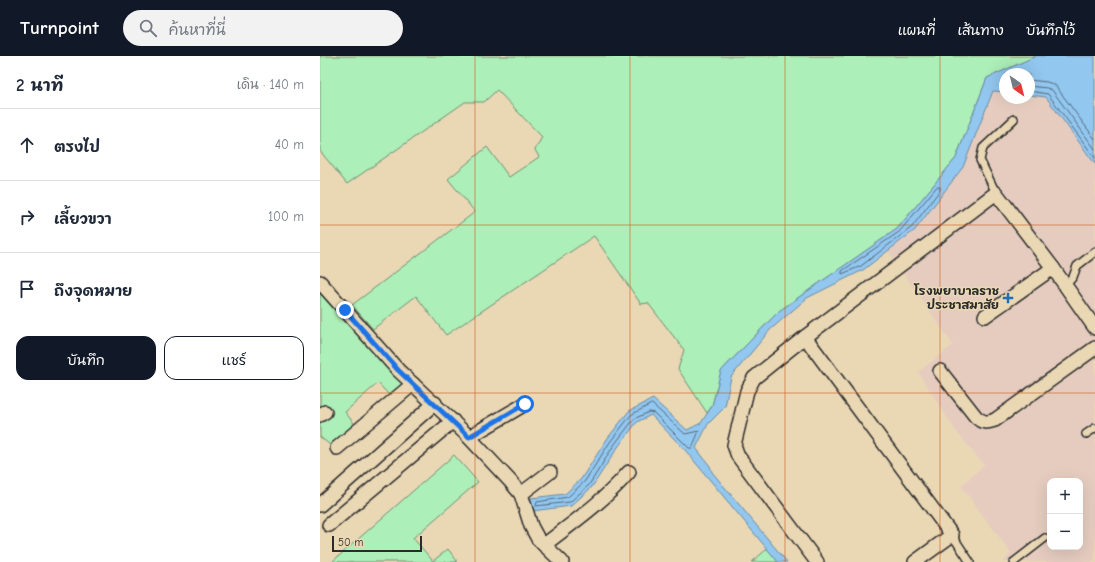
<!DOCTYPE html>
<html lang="th">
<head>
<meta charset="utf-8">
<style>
	:root { --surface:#fff; --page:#f2f2f3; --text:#1f2937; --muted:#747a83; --line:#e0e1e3; --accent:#111827 }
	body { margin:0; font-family:"Comic Neue","Playpen Sans Thai",sans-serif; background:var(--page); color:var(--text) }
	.controls { position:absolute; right:12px; bottom:12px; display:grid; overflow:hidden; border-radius:8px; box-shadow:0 4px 16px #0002 }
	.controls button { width:36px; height:36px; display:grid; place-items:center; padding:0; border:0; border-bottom:1px solid var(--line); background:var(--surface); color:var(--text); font:20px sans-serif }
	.compass { position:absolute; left:679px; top:12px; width:36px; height:36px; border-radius:50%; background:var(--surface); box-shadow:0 4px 16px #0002; rotate:145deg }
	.scale { position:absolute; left:12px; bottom:10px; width:90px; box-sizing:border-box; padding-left:4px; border:2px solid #2b2b2b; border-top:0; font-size:11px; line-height:14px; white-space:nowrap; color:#2b2b2b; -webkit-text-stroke:3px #ead8b5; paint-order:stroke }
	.stop { position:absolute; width:12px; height:12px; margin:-9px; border:3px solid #1a73e8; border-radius:50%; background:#fff }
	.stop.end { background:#1a73e8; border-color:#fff; box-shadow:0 1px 4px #0008 }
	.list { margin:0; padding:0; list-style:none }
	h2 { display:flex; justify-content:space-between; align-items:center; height:52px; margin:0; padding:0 16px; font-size:17px }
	h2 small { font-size:13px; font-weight:400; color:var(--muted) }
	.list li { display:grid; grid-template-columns:26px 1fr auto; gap:12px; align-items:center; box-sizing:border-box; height:72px; padding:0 16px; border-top:1px solid var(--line) }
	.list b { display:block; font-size:15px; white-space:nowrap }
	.list em { font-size:13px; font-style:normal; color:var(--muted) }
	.actions { display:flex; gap:8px; padding:12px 16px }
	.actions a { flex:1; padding:9px 0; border:1px solid var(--accent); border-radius:12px; text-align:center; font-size:14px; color:var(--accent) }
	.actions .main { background:var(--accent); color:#fff }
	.icon { flex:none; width:22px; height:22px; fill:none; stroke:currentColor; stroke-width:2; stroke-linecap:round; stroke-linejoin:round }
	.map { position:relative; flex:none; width:775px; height:506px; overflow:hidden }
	header { display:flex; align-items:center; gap:24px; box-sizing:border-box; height:56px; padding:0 20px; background:var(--accent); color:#fff }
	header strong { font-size:19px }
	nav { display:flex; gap:22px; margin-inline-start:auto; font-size:14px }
	.search { width:280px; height:36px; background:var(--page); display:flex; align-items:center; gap:10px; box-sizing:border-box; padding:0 14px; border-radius:22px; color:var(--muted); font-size:15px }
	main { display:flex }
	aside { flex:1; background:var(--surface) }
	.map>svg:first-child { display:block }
	.built { fill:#e5ccbf; fill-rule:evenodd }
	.green { fill:#adefb8; stroke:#6c8d72 }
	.water { fill:#92c7f0; stroke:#6989a1 }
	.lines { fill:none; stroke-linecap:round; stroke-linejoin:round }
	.shore { stroke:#54697a; stroke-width:1 }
	.lane-casing { stroke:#2b2b2b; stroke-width:10 }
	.street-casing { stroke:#2b2b2b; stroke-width:16 }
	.lane { stroke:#ead8b5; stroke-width:7 }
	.street { stroke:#ead8b5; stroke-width:13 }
	.route { stroke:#1a73e8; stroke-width:5 }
	.grid { fill:none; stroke:#cc5211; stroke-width:1; stroke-opacity:0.55 }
	.poi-dot { fill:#1f6fb2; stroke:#ead8b5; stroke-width:1.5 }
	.labels { text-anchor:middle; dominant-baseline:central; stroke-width:3; stroke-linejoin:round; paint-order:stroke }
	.poi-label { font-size:12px; font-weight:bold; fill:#2b2b2b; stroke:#ead8b5; text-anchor:end }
</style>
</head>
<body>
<header>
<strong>Turnpoint</strong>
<div class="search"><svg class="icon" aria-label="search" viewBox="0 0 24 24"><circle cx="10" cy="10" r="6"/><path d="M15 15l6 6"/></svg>ค้นหาที่นี่</div>
<nav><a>แผนที่</a><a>เส้นทาง</a><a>บันทึกไว้</a></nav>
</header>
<main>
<aside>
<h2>2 นาที<small>เดิน · 140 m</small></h2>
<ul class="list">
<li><svg class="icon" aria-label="ahead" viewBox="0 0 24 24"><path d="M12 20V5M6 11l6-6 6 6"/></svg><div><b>ตรงไป</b></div><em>40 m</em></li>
<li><svg class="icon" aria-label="right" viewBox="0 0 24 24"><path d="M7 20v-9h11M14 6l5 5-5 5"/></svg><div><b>เลี้ยวขวา</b></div><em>100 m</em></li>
<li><svg class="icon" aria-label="arrive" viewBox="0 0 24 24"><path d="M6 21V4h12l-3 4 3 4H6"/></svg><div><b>ถึงจุดหมาย</b></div></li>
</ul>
<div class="actions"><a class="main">บันทึก</a><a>แชร์</a></div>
</aside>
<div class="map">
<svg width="775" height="506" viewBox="0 0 775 506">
	<rect width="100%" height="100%" fill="#ead8b5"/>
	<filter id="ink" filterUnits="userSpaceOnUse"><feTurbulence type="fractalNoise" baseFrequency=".025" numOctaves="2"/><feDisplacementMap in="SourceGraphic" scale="8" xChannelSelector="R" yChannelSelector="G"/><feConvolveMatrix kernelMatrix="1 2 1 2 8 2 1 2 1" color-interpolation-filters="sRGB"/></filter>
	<g filter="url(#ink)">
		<path class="built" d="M 674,35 L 685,36 L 685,42 L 709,42 L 709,39 L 725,40 L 775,108 L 775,506 L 683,506 L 691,497 L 641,430 L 664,409 L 635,374 L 598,316 L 633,289 L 568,195 L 595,174 L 643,111 ZM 730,425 L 760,425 L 760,491 L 730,491 Z"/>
		<g class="green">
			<polygon points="0,0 717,0 667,22 636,102 577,173 459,255 401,315 392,350 387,357 358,313 364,294 328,247 321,248 274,180 126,279 96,240 53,273 32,249 155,156 128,123 167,91 189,121 219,101 215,94 222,81 177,34 164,46 145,46 27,128 0,95"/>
			<polygon points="0,237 83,327 70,340 58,327 25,356 37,371 14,392 0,381"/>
			<polygon points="134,399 158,426 93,482 113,505 128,493 137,505 136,506 12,506"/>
			<polygon points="448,492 458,506 432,506"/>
		</g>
		<polygon class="water" points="716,0 775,0 775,108 726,41 709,39 709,18 685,18 685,36 673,35 643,111 595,174 543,214 487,242 450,274 411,321 405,351 388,368 376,392 390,410 392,416 467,506 458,506 365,394 331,359 317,366 298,391 272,431 251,450 212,455 211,442 245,438 261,423 287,383 309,355 333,343 367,374 381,367 392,350 401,315 459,255 577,173 636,102 667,22"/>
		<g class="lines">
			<g class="shore">
				<polyline points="709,24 727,26 735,29 775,83"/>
				<polyline points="709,30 727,32 732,34 775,93"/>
				<polyline points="709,35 728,38 775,102"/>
				<polygon points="617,131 620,131 620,134 592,171 541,210 522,218 522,215 579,176"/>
				<polygon points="332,348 365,378 379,375 372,392 369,392 334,357 329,356 314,363 294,389 269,429 250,446 216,450 217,446 248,441 265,425 290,386 311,359"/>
			</g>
			<g class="lane-casing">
				<g id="lane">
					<polyline points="676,137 660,104 663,92 694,63"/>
					<polyline points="745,230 753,221 757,210 775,196"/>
					<polyline points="766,378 775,372"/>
					<polyline points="632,479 650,506"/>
					<polyline points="694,506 725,482"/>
				</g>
			</g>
			<g class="street-casing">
				<g id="street">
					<polyline points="0,226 78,314 146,378 190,425 201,438 211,470 218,483 242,506"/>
					<polyline points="665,260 733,212"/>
					<polyline points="485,281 632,479 595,506"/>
					<path d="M 620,315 L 656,361 C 663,367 667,367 675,364 L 775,292"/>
					<polyline points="0,359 5,356"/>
					<polyline points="149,381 205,348"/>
					<polyline points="17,392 93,328"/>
					<polyline points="201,438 230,416"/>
					<polyline points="0,449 115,347"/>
					<polyline points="9,469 133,365"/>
					<path d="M 224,489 C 254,466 284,445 309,416"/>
					<polyline points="497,506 418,400 414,389 427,335 434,322 485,281 676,137 733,212 775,272"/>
				</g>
			</g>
			<use href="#lane" class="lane"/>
			<use href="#street" class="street"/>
		</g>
	</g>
	<g class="lines" filter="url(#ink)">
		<polyline class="route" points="25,254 78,314 149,381 205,348"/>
	</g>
	<path class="grid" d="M 155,0 L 155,506M 310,0 L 310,506M 465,0 L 465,506M 620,0 L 620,506M 0,169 L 775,169M 0,337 L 775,337"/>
	<path class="poi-dot" d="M686 236h4v4h4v4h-4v4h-4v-4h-4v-4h4z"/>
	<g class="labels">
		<g class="poi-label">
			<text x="679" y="235">โรงพยาบาลราช<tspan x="679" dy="14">ประชาสมาสัย</tspan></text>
		</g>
	</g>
</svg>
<div class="controls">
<button>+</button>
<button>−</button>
</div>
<svg class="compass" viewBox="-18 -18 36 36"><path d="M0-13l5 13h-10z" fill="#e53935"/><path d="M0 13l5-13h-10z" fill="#747a83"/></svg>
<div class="scale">50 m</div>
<div class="stop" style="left:205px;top:348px"></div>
<div class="stop end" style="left:25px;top:254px"></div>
</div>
</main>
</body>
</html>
